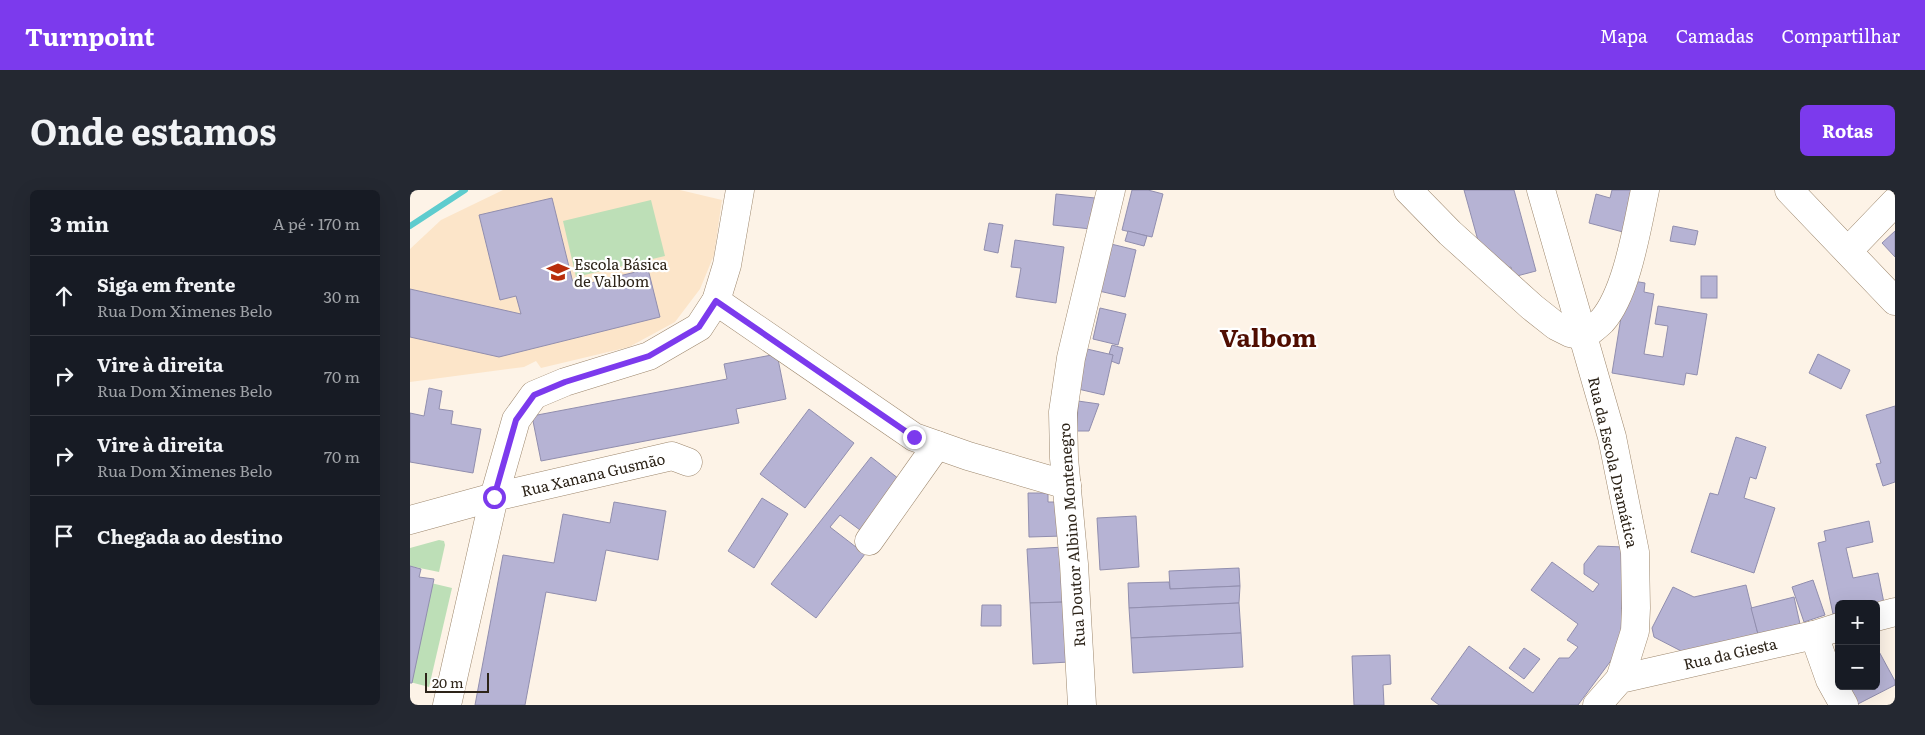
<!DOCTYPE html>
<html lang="pt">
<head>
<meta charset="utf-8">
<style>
	:root { --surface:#171b24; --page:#242831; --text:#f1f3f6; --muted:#9ea1a6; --line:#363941; --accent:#7c3aed }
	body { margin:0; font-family:Literata,serif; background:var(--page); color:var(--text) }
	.controls { position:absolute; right:15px; bottom:15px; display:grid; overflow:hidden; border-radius:8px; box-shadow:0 5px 20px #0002 }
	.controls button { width:45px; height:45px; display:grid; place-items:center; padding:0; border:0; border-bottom:1px solid var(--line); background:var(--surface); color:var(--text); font:25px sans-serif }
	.scale { position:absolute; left:15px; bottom:12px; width:64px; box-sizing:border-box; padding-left:5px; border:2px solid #2d2419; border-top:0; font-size:14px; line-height:18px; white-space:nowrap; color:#2d2419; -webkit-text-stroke:4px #fff; paint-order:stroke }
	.stop { position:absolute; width:15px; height:15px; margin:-11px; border:4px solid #7c3aed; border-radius:50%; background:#fff }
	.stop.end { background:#7c3aed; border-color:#fff; box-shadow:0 1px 5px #0008 }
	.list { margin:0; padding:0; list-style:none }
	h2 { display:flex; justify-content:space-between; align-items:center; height:65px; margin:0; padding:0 20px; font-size:21px }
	h2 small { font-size:16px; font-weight:400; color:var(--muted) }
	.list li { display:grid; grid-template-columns:32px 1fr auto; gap:15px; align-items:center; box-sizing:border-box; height:80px; padding:0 20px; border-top:1px solid var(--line) }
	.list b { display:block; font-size:19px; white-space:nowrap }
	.list p { margin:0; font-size:16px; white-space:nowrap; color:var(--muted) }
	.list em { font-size:16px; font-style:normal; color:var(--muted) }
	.icon { flex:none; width:28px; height:28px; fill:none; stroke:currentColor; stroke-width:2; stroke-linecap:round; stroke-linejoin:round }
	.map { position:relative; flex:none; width:1485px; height:515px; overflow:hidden; border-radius:8px }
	header { display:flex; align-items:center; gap:30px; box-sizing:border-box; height:70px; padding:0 25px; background:var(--accent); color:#fff }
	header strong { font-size:24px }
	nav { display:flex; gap:28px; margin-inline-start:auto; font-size:18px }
	.intro { display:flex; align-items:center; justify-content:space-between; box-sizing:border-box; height:120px; padding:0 30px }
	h1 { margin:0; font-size:35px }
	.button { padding:12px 22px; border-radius:8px; background:var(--accent); color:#fff; font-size:18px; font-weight:700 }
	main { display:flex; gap:30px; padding:0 30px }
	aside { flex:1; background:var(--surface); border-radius:8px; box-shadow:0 5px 20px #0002 }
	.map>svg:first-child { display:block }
	.built { fill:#fce5c9 }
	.green { fill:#bddfb7 }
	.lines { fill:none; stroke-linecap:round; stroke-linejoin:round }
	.stream { stroke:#5eccce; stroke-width:6 }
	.building { fill:#b6b3d4; stroke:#918eae }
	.minor-casing { stroke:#9d876d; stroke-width:29 }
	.minor { stroke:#fff; stroke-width:28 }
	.route { stroke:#7c3aed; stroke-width:6 }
	.labels { text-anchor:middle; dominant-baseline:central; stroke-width:4.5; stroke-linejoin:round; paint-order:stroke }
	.poi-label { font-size:15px; fill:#2d2419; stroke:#fff; text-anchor:start }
	.street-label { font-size:15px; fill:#2d2419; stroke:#fff }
	.town-label { font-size:25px; font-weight:bold; fill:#500e02; stroke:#fff }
</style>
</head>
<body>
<header>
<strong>Turnpoint</strong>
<nav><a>Mapa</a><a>Camadas</a><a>Compartilhar</a></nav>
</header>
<div class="intro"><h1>Onde estamos</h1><a class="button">Rotas</a></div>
<main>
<aside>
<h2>3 min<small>A pé · 170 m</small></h2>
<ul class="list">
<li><svg class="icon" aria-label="ahead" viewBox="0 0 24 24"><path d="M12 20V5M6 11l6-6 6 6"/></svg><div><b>Siga em frente</b><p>Rua Dom Ximenes Belo</p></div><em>30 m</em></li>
<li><svg class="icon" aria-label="right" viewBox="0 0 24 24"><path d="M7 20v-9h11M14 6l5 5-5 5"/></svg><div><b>Vire à direita</b><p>Rua Dom Ximenes Belo</p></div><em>70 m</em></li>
<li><svg class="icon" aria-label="right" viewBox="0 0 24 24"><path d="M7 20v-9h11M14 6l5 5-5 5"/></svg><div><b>Vire à direita</b><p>Rua Dom Ximenes Belo</p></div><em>70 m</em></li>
<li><svg class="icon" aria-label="arrive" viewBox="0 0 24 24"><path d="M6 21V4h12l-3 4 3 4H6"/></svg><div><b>Chegada ao destino</b></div></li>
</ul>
</aside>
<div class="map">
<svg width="1485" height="515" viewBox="0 0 1485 515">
	<rect width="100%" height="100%" fill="#fdf3e7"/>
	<polygon class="built" points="93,0 270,0 312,10 304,65 290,99 265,132 219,157 131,178 126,171 114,177 0,192 0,59 31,30"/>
	<g class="green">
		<polygon points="241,10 255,66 166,87 153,31"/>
		<polygon points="29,350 34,351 35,355 29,382 0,376 0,358"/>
		<polygon points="0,388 42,398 19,497 0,492"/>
	</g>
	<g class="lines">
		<polyline class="stream" points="0,36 55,0"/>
	</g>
	<g class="building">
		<polygon points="722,0 738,0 753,4 742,47 712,40"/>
		<polygon points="1054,0 1104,0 1126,81 1103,87 1101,77 1077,83"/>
		<polygon points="1202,0 1223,0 1213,42 1179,33 1186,4 1200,8"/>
		<polygon points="646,4 685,8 681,39 643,35"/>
		<polygon points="142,8 164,97 238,79 250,127 89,167 0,147 0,99 111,124 106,106 90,110 69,25"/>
		<polygon points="579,33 593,35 588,63 574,60"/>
		<polygon points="1263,36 1288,41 1285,55 1260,51"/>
		<polygon points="718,41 737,46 734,56 715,51"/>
		<polygon points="1485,41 1485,67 1472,53"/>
		<polygon points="605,50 654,57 646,113 606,107 611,78 601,77"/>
		<polygon points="701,54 726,60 715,107 689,101"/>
		<rect x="1291" y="86" width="16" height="22"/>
		<polygon points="1217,90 1235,93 1234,102 1244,104 1234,164 1253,167 1258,136 1245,134 1248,116 1297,124 1287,185 1276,183 1274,195 1202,183"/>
		<polygon points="690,118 716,124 708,155 683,149"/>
		<polygon points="702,155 713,158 709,174 701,171 703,165 699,164"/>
		<polygon points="677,159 703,165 694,205 668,199"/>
		<polygon points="367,164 376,209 326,219 329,233 131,271 122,226 317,189 314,174"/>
		<polygon points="1408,164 1440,180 1431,199 1399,183"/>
		<polygon points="19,198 32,201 29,219 43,221 41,234 71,239 63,283 0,272 0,223 14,226"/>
		<polygon points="668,211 689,214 679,241 667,241"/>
		<polygon points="1485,216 1485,292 1473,296 1466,274 1471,273 1456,225"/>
		<polygon points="399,219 444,253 395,318 350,284"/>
		<polygon points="1326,247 1356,257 1346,289 1340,287 1334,308 1365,318 1344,383 1281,362 1300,303 1308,305"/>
		<polygon points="461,267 489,289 450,340 430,325 420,337 455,364 406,428 361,394"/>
		<polygon points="618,303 638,303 638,312 652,312 653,346 619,347"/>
		<polygon points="352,308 378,324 344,378 318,361"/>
		<polygon points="204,312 256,321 248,370 196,360 186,411 136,402 115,515 65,515 93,365 144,373 153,324 200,333"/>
		<polygon points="726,326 729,377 690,380 687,328"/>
		<polygon points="1459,331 1463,352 1436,358 1443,388 1468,383 1474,413 1429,414 1429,423 1423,424 1408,353 1416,351 1414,341"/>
		<polygon points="1188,356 1214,357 1211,457 1168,515 1029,515 1021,509 1059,456 1123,503 1149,468 1159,468 1168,457 1157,450 1168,434 1121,400 1142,372 1183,402 1189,394 1174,384 1174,374"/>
		<polygon points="654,357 656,412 620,413 617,359"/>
		<polygon points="0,376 11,379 9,387 24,389 2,493 0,493"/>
		<polygon points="829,378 830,396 760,399 759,381"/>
		<polygon points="1403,390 1415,425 1394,432 1382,397"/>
		<polygon points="759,392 760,399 830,396 829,413 719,418 718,393"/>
		<polygon points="1336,395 1348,444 1273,462 1244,447 1242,438 1263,397 1284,407"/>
		<polygon points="1384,407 1390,434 1348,444 1341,418"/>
		<polygon points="656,412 659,472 623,474 620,413"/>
		<polygon points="829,413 831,443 721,448 719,418"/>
		<polygon points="572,415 591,415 591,436 571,436"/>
		<polygon points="831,443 833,477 723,483 721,448"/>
		<polygon points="1466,456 1485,491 1485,495 1448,514 1438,496 1466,496"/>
		<polygon points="1114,458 1130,469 1114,489 1099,478"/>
		<polygon points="980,465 981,494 973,495 974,515 944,515 942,466"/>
	</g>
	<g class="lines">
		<g class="minor-casing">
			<g id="minor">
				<path d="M 998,0 L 1040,43 L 1122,117 L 1146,136 L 1160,143 L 1174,146 C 1180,141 1187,136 1192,131 C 1217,103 1227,37 1235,0"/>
				<polyline points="1131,0 1202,247 1225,362 1226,418 1225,441 1210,489"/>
				<polyline points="1379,0 1485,111"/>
				<polyline points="1438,61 1485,12"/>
				<polyline points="306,111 504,247 558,266 657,295"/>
				<polyline points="0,330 84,307 262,266 278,272"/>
				<polyline points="459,351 527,255"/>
				<polyline points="1466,427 1485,422"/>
				<polyline points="1404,445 1420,490 1434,515"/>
				<polyline points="37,515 84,307 106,230 124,205 155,192 239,166 289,137 306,111 317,75 330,0"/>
				<polyline points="672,515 664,374 654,268 653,222 661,168 701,0"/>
				<polyline points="1187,515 1210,489 1404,445 1429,437"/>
			</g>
		</g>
		<use href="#minor" class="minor"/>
	</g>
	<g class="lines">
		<polyline class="route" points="84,307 106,230 124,205 155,192 239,166 289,137 306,111 504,247"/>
	</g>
	<defs>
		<g id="school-bare" transform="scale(1.725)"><path d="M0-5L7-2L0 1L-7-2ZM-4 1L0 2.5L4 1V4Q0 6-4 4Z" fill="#b82d0b" stroke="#fff" stroke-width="2.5" paint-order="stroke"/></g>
	</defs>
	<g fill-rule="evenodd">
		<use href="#school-bare" x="148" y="82"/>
	</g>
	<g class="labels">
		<g class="poi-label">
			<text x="164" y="73">Escola Básica<tspan x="164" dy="17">de Valbom</tspan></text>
		</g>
		<g class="street-label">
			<text transform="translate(1204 272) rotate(77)">Rua da Escola Dramática</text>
			<text transform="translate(183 284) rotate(-13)">Rua Xanana Gusmão</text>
			<text transform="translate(661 345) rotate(-94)">Rua Doutor Albino Montenegro</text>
			<text transform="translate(1320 463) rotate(-13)">Rua da Giesta</text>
		</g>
		<g class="town-label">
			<text x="858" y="146">Valbom</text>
		</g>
	</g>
</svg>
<div class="controls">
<button>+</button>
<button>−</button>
</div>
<div class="scale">20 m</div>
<div class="stop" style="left:84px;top:307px"></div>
<div class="stop end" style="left:504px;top:247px"></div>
</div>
</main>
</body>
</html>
